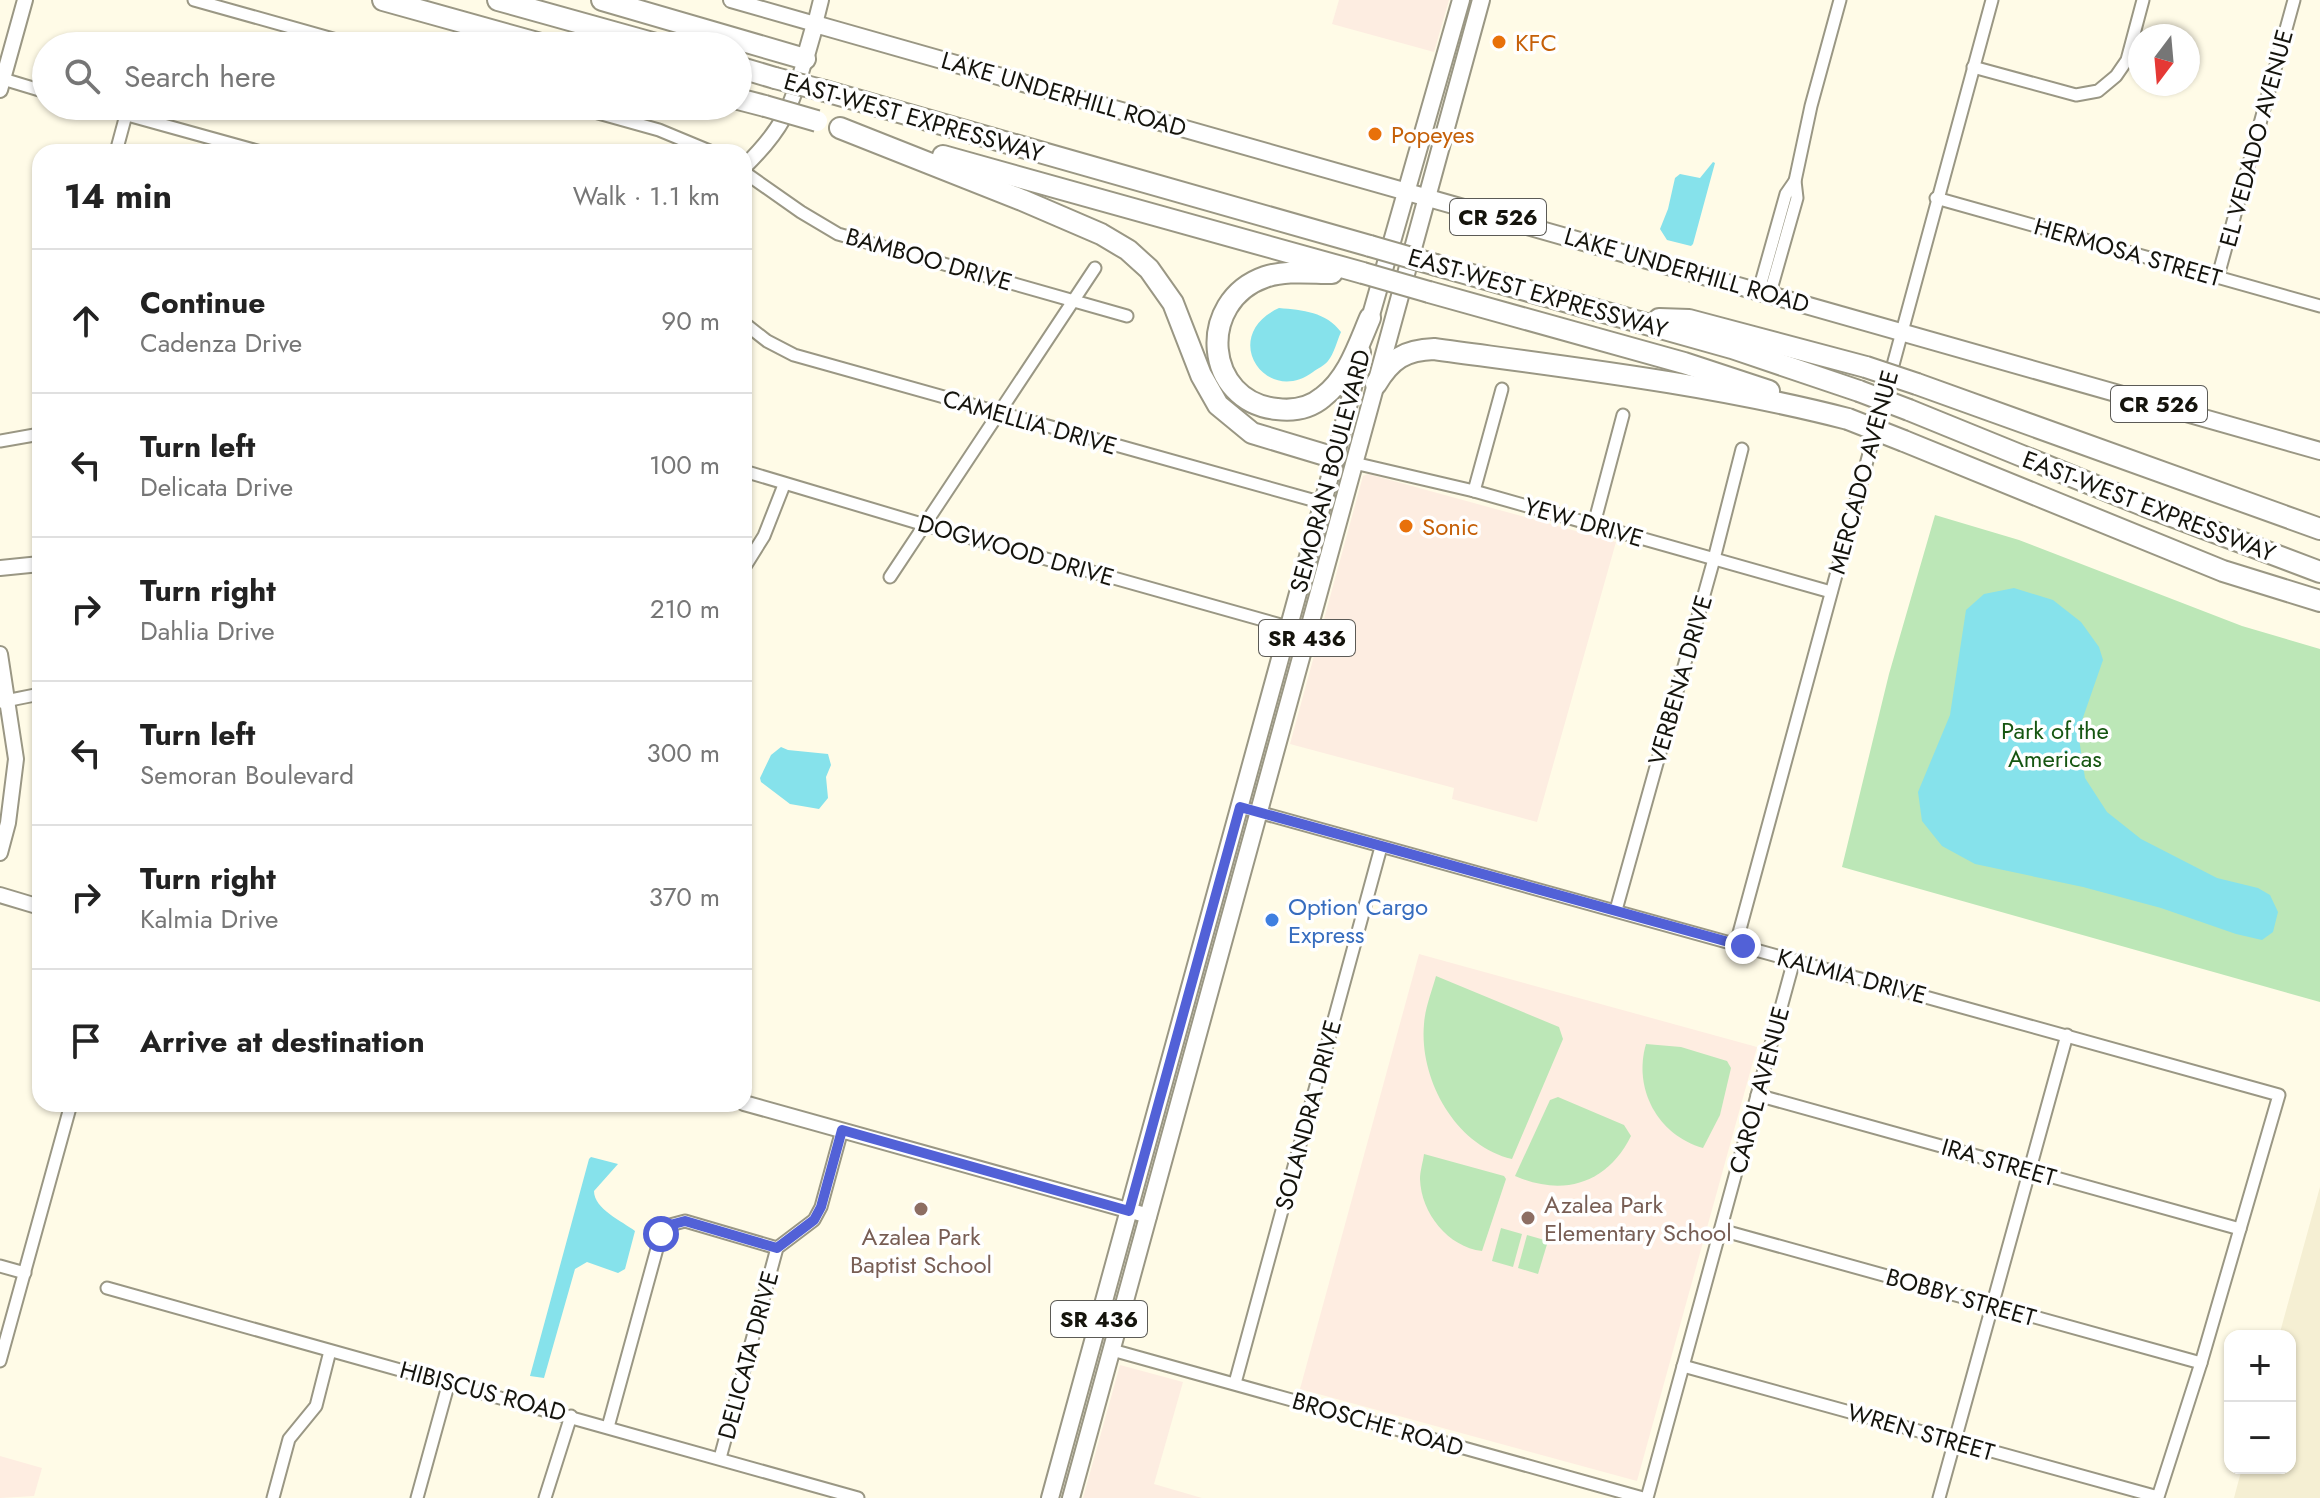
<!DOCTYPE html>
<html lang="en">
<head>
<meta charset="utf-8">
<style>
	:root { --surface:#fff; --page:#f6f6f6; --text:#222; --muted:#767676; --line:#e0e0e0 }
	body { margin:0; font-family:Jost,sans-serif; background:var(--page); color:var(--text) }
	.controls { position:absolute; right:24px; bottom:24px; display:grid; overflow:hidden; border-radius:16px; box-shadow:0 2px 6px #0004 }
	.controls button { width:72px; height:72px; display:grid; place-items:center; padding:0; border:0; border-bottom:2px solid var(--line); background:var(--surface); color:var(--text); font:40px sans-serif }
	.compass { position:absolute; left:2128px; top:24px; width:72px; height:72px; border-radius:50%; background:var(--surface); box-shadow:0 2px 6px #0004; rotate:196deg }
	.stop { position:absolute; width:24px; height:24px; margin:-18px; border:6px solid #5261d7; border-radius:50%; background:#fff }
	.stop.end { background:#5261d7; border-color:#fff; box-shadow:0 2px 8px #0008 }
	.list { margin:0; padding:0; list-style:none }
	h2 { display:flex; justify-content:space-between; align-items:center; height:104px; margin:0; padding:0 32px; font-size:34px }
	h2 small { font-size:26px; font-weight:400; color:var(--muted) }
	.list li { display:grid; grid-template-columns:52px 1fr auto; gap:24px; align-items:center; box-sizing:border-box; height:144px; padding:0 32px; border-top:2px solid var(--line) }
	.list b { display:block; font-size:30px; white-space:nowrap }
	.list p { margin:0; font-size:26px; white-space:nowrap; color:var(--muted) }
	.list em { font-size:26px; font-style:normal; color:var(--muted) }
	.icon { flex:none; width:44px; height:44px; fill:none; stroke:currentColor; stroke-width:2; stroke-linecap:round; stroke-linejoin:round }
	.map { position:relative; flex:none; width:2320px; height:1498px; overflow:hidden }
	.search { position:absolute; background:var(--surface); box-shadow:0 2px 6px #0004; left:32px; top:32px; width:720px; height:88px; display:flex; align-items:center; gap:20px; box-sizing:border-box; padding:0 28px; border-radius:44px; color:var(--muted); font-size:30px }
	.panel { position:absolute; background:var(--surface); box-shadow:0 2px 6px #0004; left:32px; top:144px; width:720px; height:968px; border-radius:24px }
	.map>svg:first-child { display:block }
	.commercial { fill:#fdede1 }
	.built { fill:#f5efd3 }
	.education { fill:#feede1 }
	.green { fill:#bce7b7 }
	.water { fill:#86e2eb }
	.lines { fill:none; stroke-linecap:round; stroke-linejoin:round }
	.street-casing { stroke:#9a9784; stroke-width:15 }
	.secondary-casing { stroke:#9a9784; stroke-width:18 }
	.primary-casing { stroke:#9a9784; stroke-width:20 }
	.highway-casing { stroke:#9a9784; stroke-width:24 }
	.street { stroke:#fff; stroke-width:11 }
	.secondary { stroke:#fff; stroke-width:14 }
	.primary { stroke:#fff; stroke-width:16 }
	.highway { stroke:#fff; stroke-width:20 }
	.highway-bridge-casing { stroke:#9a9784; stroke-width:24; stroke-linecap:butt }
	.highway-bridge { stroke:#fff; stroke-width:20 }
	.route { stroke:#5261d7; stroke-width:10 }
	.food-dot { fill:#e8710a; stroke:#fff; stroke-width:3 }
	.shop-dot { fill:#3f7fe0; stroke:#fff; stroke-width:3 }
	.education-dot { fill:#8d6e63; stroke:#fff; stroke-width:3 }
	.labels { text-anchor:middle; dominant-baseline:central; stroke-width:7; stroke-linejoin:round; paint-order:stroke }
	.shield { fill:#fff; stroke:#5b5a56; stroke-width:2 }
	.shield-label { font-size:22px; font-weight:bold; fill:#15140d }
	.food-label { font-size:24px; fill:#c56008; stroke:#fff; text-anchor:start }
	.street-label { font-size:24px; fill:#15140d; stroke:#fff }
	.park-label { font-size:24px; fill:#165611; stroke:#fff }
	.shop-label { font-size:24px; fill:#366cbe; stroke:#fff; text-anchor:start }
	.education-label { font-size:24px; fill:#785e54; stroke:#fff; text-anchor:start }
</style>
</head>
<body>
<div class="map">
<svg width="2320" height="1498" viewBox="0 0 2320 1498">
	<rect width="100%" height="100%" fill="#fffbe7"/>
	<g class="commercial">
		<polygon points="1339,0 1449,0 1434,52 1332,24"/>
		<polygon points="1368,474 1616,542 1537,822 1452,799 1454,788 1290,744 1363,476"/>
		<polygon points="1120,1365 1183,1382 1154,1484 1202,1498 1083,1498"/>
	</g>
	<polygon class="built" points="2320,1187 2320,1498 2234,1498 2242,1468 2290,1468 2290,1336 2279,1336"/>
	<g class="education">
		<polygon points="1419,954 1757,1047 1637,1481 1300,1389"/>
		<polygon points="0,1456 42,1468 34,1496 0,1498"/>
	</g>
	<g class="green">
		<polygon points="1935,515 2019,540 2242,626 2320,649 2320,1002 1842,867 1889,674"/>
		<path d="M 1436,976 L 1559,1027 L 1563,1039 L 1512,1159 C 1456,1146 1419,1080 1424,1024 C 1425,1008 1432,991 1436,976 Z"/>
		<path d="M 1646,1044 L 1681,1047 L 1727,1061 L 1731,1068 L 1720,1115 L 1703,1148 C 1657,1135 1633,1088 1646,1044 Z"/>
		<path d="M 1558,1097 L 1624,1125 L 1631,1136 C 1607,1184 1563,1197 1515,1176 L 1550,1100 Z"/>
		<path d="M 1424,1154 L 1504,1176 L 1506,1179 L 1482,1251 C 1448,1247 1421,1213 1420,1179 C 1420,1171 1423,1162 1424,1154 Z"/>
		<polygon points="1501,1228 1522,1234 1513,1267 1492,1261"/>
		<polygon points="1527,1235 1548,1241 1538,1274 1518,1268"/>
	</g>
	<g class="water">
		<polygon points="1713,162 1715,163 1693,244 1691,246 1667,240 1660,229 1668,209 1675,178 1680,174 1700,178"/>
		<path d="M 1279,308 C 1303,310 1326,312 1341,332 C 1337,341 1334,354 1328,361 C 1325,365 1317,369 1313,372 C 1266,407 1218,336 1279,308 Z"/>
		<polygon points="2014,588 2053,600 2081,622 2099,647 2103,660 2078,732 2085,778 2107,812 2141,839 2217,878 2258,888 2270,895 2278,912 2273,932 2262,940 2236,934 2161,908 2083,887 1975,864 1942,846 1922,821 1918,792 1950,715 1966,610 1984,594"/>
		<polygon points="781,747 788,750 828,754 831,765 826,777 828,798 819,809 790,804 761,782 760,778 771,755"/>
		<path d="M 591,1157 L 618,1164 L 594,1191 C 594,1209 622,1221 635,1231 L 625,1269 L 618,1273 L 587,1262 L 575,1269 L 544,1378 L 530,1376 L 589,1159 Z"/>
	</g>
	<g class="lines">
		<g class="street-casing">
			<g id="street">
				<polyline points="194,0 358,46"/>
				<polyline points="1973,67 2076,95 2098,91 2116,76 2127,60 2143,0"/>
				<polyline points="3,79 46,92"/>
				<polyline points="95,106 261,152"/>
				<polyline points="573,106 659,130 712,152"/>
				<polyline points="116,152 126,115"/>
				<polyline points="744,172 801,212 838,234 1127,316"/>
				<polyline points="1936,198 2320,306"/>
				<polyline points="2218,276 2294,0"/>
				<polyline points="1759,290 1786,194 1795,181"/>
				<polyline points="1770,293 1797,198 1795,181 1811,106 1840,0"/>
				<polyline points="744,323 767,341 794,355 1323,503"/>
				<polyline points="0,441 40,434"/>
				<polyline points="1354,463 1474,491 1831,592"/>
				<polyline points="744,471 925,525 1288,627"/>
				<polyline points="1474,491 1502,389"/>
				<polyline points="1594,524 1623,415"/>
				<polyline points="744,568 764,536 784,485"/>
				<polyline points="890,577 1095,268"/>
				<polyline points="0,702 40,694"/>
				<polyline points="1240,807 2279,1095 2201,1363 2158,1497 1683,1366"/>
				<polyline points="1616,910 1714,559 1742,449"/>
				<polyline points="1736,944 1992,0"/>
				<polyline points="1757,1095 2240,1229"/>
				<polyline points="1721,1230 2201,1363"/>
				<polyline points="0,1266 25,1273"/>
				<polyline points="107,1288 858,1498"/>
				<polyline points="1112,1350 1643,1498"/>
				<polyline points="0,1361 71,1104"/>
				<polyline points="1235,1383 1381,847"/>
				<polyline points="608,1427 661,1234 670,1225 685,1221 777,1248"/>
				<polyline points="720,1458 777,1248 814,1220 821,1207 842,1130"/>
				<polyline points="273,1498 289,1439 316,1406 330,1351"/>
				<polyline points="417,1498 449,1382"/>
				<polyline points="545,1498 571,1416"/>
				<polyline points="1647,1498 1794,960"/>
				<polyline points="1939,1498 2067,1035"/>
			</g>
		</g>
		<g class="secondary-casing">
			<g id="secondary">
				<polyline points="731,0 815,24 821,0"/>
				<polyline points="0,90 25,0"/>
				<path d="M 744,167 C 782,130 791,109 805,59"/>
				<polyline points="0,568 40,564"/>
				<polyline points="0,654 16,759 8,823 0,853"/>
				<polyline points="0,895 40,907"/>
				<polyline points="744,1103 1149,1216"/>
			</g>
		</g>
		<g class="primary-casing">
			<g id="primary">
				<polyline points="805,59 815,24 2320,451"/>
				<polyline points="1367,329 1461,0"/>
				<polyline points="1050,1498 1335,458 1362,352"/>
				<polyline points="1071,1498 1481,0"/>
			</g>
		</g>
		<g class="highway-casing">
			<g id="highway">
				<polyline points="383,0 548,46"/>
				<polyline points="498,0 663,46"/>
				<polyline points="602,0 805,59"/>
				<polyline points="738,67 775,78"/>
				<polyline points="825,91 1370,246"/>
				<polyline points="738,99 765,106"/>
				<polyline points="840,128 1022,200 1101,234 1128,250 1149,269 1173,303 1201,375 1218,405 1252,433 1335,458"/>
				<polyline points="943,156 1363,273"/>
				<polyline points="1436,265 1732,348 1859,391"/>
				<path d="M 1332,273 C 1310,273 1286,270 1265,277 C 1196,301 1204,402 1277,409 C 1293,411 1310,408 1323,397 C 1348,378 1358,346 1370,318"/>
				<polyline points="1429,292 1684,363 1769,391"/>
				<polyline points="1659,319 1689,320 1866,367"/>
				<path d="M 1376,384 C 1391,359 1405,350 1434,349 C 1573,368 1712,384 1848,419"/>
				<polyline points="1917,384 2320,529"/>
				<polyline points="1909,410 2145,506 2320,572"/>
				<polyline points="1904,441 2223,571 2320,601"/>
			</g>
		</g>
		<use href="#street" class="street"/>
		<use href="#secondary" class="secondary"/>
		<use href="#primary" class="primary"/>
		<use href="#highway" class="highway"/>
		<g class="highway-bridge-casing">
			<g id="highway-bridge">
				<polyline points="775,78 825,91"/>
				<polyline points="765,106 817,121"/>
				<polyline points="1370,246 1436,265"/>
				<polyline points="1363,273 1429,292"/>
				<polyline points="1866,367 1917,384"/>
				<polyline points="1859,391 1909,410"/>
				<polyline points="1848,419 1904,441"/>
			</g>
		</g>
		<use href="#highway-bridge" class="highway-bridge"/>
	</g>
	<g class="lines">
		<polyline class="route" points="661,1234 670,1225 685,1221 777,1248 814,1220 821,1207 842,1130 1129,1211 1240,807 1743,946"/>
	</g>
	<g class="food-dot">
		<circle cx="1499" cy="42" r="8"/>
		<circle cx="1375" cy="134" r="8"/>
		<circle cx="1406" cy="526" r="8"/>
	</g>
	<circle class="shop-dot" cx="1272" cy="920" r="8"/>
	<g class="education-dot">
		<circle cx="921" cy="1209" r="8"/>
		<circle cx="1528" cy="1218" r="8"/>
	</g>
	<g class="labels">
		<g class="shield">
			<rect x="1450" y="199" width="96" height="36" rx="6"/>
			<rect x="2111" y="386" width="96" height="36" rx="6"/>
			<rect x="1259" y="620" width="96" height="36" rx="6"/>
			<rect x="1051" y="1301" width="96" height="36" rx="6"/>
		</g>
		<g class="shield-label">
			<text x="1498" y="217">CR 526</text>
			<text x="2159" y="404">CR 526</text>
			<text x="1307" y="638">SR 436</text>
			<text x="1099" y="1319">SR 436</text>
		</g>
		<g class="food-label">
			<text x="1515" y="42">KFC</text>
			<text x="1391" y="134">Popeyes</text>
			<text x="1422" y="526">Sonic</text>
		</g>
		<g class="street-label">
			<text transform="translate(1064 94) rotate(16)">LAKE UNDERHILL ROAD</text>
			<text transform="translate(914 117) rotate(16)">EAST-WEST EXPRESSWAY</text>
			<text transform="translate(2256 138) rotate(-75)">EL VEDADO AVENUE</text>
			<text transform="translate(2128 252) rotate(16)">HERMOSA STREET</text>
			<text transform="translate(929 259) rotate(16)">BAMBOO DRIVE</text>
			<text transform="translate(1687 270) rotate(16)">LAKE UNDERHILL ROAD</text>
			<text transform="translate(1538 293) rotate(16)">EAST-WEST EXPRESSWAY</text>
			<text transform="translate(1030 422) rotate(16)">CAMELLIA DRIVE</text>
			<text transform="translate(1330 471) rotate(-75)">SEMORAN BOULEVARD</text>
			<text transform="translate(1863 472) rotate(-75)">MERCADO AVENUE</text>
			<text transform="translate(2149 506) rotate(21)">EAST-WEST EXPRESSWAY</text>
			<text transform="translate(1584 522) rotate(16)">YEW DRIVE</text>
			<text transform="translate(1016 550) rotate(16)">DOGWOOD DRIVE</text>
			<text transform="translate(1680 680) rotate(-74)">VERBENA DRIVE</text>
			<text transform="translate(1852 976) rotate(15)">KALMIA DRIVE</text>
			<text transform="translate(1759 1090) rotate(-75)">CAROL AVENUE</text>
			<text transform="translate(1308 1115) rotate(-75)">SOLANDRA DRIVE</text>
			<text transform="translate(1999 1162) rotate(16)">IRA STREET</text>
			<text transform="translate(1961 1297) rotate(16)">BOBBY STREET</text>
			<text transform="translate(748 1355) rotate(-75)">DELICATA DRIVE</text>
			<text transform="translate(483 1391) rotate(15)">HIBISCUS ROAD</text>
			<text transform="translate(1378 1424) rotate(16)">BROSCHE ROAD</text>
			<text transform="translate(1921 1432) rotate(16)">WREN STREET</text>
		</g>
		<g class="park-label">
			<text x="2055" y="730">Park of the<tspan x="2055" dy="28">Americas</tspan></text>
		</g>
		<g class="shop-label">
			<text x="1288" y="906">Option Cargo<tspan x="1288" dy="28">Express</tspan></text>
		</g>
		<g class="education-label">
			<text x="1544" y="1204">Azalea Park<tspan x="1544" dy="28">Elementary School</tspan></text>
			<text x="921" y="1236" text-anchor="middle">Azalea Park<tspan x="921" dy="28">Baptist School</tspan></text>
		</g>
	</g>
</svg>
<div class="controls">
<button>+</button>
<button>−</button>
</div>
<svg class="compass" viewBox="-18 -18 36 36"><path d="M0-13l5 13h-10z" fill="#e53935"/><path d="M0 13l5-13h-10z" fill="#767676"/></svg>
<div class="stop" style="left:661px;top:1234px"></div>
<div class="stop end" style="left:1743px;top:946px"></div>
<div class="search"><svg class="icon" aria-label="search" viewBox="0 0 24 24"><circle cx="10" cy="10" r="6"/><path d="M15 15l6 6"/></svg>Search here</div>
<section class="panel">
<h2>14 min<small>Walk · 1.1 km</small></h2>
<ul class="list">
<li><svg class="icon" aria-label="ahead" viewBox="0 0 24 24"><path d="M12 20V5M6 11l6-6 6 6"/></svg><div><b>Continue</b><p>Cadenza Drive</p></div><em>90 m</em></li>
<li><svg class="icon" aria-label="left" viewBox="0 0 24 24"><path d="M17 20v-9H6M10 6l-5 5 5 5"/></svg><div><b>Turn left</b><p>Delicata Drive</p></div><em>100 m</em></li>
<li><svg class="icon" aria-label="right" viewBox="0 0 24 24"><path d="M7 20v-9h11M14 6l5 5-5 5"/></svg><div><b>Turn right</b><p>Dahlia Drive</p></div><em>210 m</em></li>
<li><svg class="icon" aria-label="left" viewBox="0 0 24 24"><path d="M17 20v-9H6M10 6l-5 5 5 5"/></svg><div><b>Turn left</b><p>Semoran Boulevard</p></div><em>300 m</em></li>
<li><svg class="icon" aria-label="right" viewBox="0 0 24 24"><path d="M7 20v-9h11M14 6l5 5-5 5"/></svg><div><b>Turn right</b><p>Kalmia Drive</p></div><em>370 m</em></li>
<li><svg class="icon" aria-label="arrive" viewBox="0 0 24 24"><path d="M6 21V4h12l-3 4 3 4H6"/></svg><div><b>Arrive at destination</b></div></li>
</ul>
</section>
</div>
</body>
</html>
